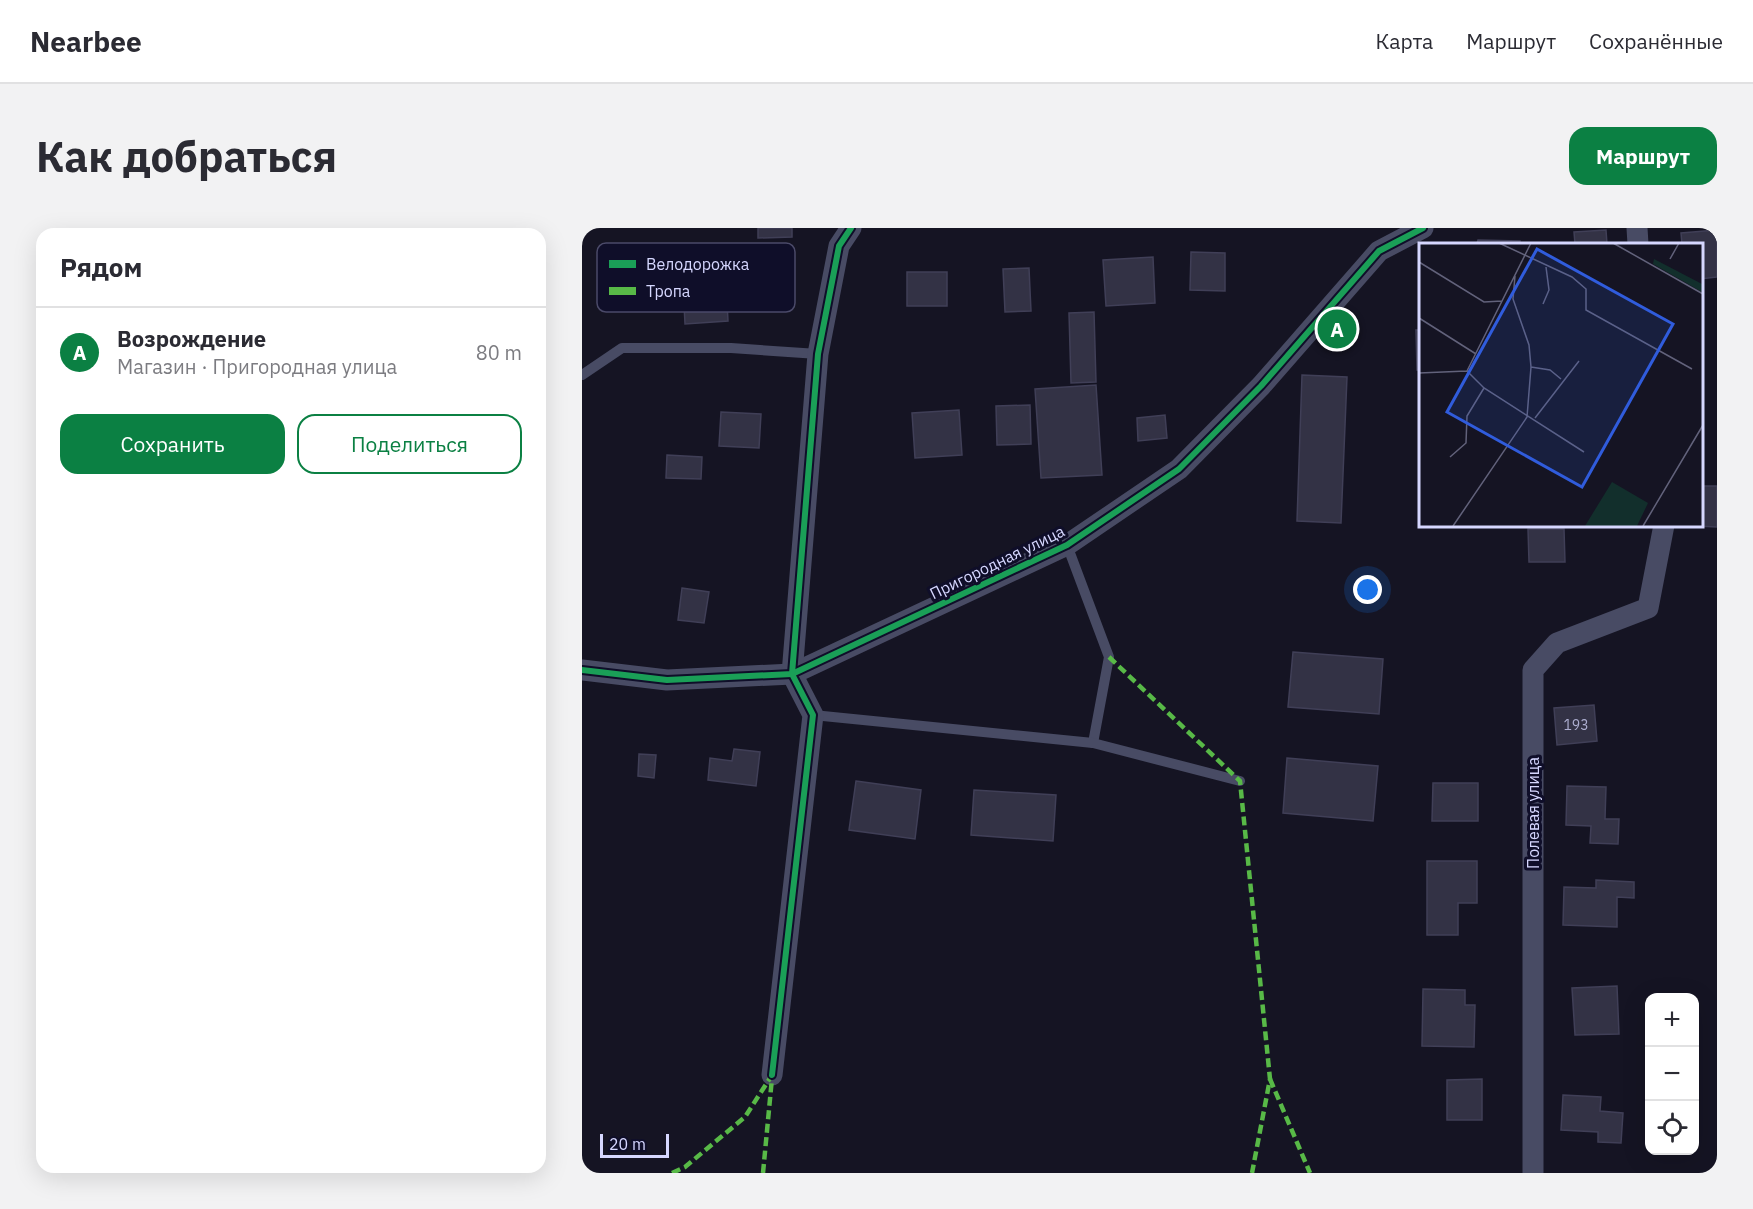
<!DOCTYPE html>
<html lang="ru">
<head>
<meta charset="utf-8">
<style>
	:root { --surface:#fff; --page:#f2f2f3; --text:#2b2b33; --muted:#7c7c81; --line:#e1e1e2; --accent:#0b8043 }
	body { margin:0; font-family:"IBM Plex Sans",sans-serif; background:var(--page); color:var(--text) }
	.controls { position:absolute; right:18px; bottom:18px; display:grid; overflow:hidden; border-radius:12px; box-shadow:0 6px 24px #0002 }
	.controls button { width:54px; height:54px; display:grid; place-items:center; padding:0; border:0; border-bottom:2px solid var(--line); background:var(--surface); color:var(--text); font:30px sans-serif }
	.scale { position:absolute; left:18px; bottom:15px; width:69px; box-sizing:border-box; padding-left:6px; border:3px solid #d6d7ff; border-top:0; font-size:16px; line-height:21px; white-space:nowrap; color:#d6d7ff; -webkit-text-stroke:4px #0f0e29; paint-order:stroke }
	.you { position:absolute; left:786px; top:362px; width:21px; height:21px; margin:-15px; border:4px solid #fff; border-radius:50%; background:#1a73e8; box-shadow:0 0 0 9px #1a73e833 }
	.badge { display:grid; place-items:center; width:39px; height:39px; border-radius:50%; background:var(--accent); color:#fff; font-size:20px; font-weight:700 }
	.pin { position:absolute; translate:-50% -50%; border:3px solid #fff; box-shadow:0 2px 6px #0006 }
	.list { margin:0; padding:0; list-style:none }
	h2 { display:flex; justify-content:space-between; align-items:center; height:78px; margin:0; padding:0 24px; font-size:26px }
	h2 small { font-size:20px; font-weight:400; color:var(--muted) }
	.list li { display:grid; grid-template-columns:39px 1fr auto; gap:18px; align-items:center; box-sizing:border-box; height:90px; padding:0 24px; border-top:2px solid var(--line) }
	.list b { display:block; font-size:22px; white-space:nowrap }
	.list p { margin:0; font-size:20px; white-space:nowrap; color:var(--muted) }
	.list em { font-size:20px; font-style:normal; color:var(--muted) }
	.actions { display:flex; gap:12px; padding:18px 24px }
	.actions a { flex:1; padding:14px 0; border:2px solid var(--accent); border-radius:18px; text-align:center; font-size:21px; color:var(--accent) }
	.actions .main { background:var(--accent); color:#fff }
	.icon { flex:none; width:33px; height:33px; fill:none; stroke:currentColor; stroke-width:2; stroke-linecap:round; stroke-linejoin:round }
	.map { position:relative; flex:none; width:1135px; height:945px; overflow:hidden; border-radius:18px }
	header { display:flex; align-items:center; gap:36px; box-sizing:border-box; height:84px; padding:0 30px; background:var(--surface); border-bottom:2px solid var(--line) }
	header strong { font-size:28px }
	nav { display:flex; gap:33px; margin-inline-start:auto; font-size:21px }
	.intro { display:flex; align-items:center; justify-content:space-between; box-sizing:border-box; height:144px; padding:0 36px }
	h1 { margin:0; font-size:42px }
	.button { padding:15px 27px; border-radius:18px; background:var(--accent); color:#fff; font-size:21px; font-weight:700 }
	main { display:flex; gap:36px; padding:0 36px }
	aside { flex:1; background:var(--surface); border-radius:18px; box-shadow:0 6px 24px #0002 }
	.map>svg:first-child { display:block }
	.building { fill:#333245; stroke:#403f57; stroke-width:1.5 }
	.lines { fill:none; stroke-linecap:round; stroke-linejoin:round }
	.service { stroke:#484b64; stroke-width:10 }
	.minor { stroke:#484b64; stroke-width:21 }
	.quiet { stroke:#58b947; stroke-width:4.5; stroke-dasharray:9 4.5; stroke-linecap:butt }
	.cycleway-casing { stroke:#0f0e29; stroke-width:10 }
	.cycleway { stroke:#1a9f57; stroke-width:6 }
	.labels { text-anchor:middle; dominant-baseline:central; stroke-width:6; stroke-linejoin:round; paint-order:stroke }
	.number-label { font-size:14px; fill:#adaed0 }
	.street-label { font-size:16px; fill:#d6d7ff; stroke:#0f0e29 }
	.inset-road { fill:none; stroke:#62627b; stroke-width:1.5 }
	.view { fill:#305cdc; fill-opacity:0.15; stroke:#305cdc; stroke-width:3 }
	.inset-edge { fill:none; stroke:#d6d7ff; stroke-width:3 }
	.key { fill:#0f0e29; stroke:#4b4a69; stroke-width:1.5 }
	.key-label { font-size:16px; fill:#d6d7ff }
</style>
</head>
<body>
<header>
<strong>Nearbee</strong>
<nav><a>Карта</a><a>Маршрут</a><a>Сохранённые</a></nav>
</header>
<div class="intro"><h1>Как добраться</h1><a class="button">Маршрут</a></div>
<main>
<aside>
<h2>Рядом<small></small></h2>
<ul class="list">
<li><span class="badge">A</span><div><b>Возрождение</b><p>Магазин · Пригородная улица</p></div><em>80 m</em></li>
</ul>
<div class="actions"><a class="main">Сохранить</a><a>Поделиться</a></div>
</aside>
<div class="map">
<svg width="1135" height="945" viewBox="0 0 1135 945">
	<rect width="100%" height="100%" fill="#151423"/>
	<g class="building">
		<polygon points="176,0 210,0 210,9 176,10"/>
		<polygon points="1024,2 1025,16 993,16 992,4"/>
		<polygon points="1135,2 1135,49 1118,51 1118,16 1100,16 1099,5"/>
		<polygon points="896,12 938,13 938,16 895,16"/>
		<polygon points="609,24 643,25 643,63 608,62"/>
		<polygon points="571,29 573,75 524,78 521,32"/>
		<polygon points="143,34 146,93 103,96 100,36"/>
		<polygon points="447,40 449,83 423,84 421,41"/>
		<rect x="325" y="44" width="40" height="34"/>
		<polygon points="512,84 514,154 489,155 487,85"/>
		<polygon points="746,97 762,98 761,118 744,117"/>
		<polygon points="834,102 838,102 838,142 835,142"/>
		<polygon points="720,147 765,149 759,295 715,293"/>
		<polygon points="514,157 520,247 459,250 453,161"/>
		<polygon points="448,177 449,216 415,217 414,178"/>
		<polygon points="377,182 380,227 333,230 330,185"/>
		<polygon points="139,184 179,186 177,220 137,218"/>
		<polygon points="583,187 585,210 556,213 555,190"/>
		<polygon points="85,227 120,229 119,251 84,250"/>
		<polygon points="1118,258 1135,258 1135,299 1114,298 1114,297 1118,297"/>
		<polygon points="946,301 982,301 983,334 947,334"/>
		<polygon points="100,360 127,364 122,395 96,392"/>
		<polygon points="711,424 801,431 797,486 706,479"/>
		<polygon points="1012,477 1015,513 975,517 972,480"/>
		<polygon points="152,521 178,524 174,558 126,552 128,530 150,533"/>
		<polygon points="57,526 74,527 72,550 56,548"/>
		<polygon points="705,530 796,538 791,593 701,585"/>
		<polygon points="274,553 339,562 333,611 267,602"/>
		<polygon points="851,555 896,555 896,593 850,593"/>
		<polygon points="985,558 1024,559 1023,591 1037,591 1036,616 1008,615 1009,598 984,597"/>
		<polygon points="392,562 474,567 471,613 389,607"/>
		<polygon points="845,633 895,633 895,675 876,675 876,707 845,707"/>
		<polygon points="1014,652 1052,654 1052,670 1035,669 1035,699 981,697 982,659 1014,660"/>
		<polygon points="1035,758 1037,806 993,807 990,760"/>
		<polygon points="841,761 883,762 883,777 893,777 892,819 840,818"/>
		<polygon points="900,851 900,892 865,892 865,852"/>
		<polygon points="981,867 1019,869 1018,883 1041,885 1039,915 1016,914 1016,904 979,902"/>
	</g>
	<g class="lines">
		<g class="service">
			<polyline points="0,147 40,120 149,120 236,126"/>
			<polyline points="485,317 527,429 511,515"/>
			<polyline points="231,487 511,515 658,553"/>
		</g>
		<g class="minor">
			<polyline points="1055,0 1056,16"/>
			<polyline points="0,442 85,452 210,446 485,317 597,241 679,158 797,23 841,0"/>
			<polyline points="190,847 231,487 210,446 236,126 257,18 269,0"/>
			<polyline points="951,945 951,442 975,415 1066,380 1082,297"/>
		</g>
		<g class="quiet">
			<polyline points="527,429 658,553 688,851 670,945"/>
			<polyline points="688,851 728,945"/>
			<polyline points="90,945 103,939 163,889 190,847"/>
			<polyline points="181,945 190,850"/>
		</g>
		<g class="cycleway-casing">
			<g id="cycleway">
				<polyline points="0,442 85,452 210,446 485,317 597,241 679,158 797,23 841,0"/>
				<polyline points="190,847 231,487 210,446 236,126 257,18 269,0"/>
			</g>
		</g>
		<use href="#cycleway" class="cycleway"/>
	</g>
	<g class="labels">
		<g class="number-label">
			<text x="994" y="497">193</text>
		</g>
		<g class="street-label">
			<text transform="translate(415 334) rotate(-26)">Пригородная улица</text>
			<text transform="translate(951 585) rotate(-90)">Полевая улица</text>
		</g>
	</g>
	<g transform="translate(837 15)">
		<rect width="284" height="284" fill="#151423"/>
		<path d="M 235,16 L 283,41 L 283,49 L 234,21 ZM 193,239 L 229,260 L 218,283 L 166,283 Z" fill="#122f2c"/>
		<path class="inset-road" d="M 80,0 L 153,34 L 167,46 L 167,67 L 273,126M 194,0 L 284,51M 251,16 L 260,0M 0,19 L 65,59 L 83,58M 124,61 L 130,47 L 127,24M 0,75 L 57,111M 112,124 L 131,127 L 142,136M 48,128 L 65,145 L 165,209M 48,128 L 112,0M 0,130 L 48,128M 116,175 L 160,118M 31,214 L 47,200 L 48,173 L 65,145M 34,283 L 108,174 L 112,124 L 110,102 L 94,56 L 96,33M 224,283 L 284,182"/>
		<path class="view" d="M 118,6 L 254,81 L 163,244 L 28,169 Z"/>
		<rect width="284" height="284" class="inset-edge"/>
	</g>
	<rect x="15" y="15" width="198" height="69" rx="9" class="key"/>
	<rect x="27" y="32" width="27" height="8" fill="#1a9f57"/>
	<rect x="27" y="59" width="27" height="8" fill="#58b947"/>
	<g class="key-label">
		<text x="64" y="42">Велодорожка</text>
		<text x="64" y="69">Тропа</text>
	</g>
</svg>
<div class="controls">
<button>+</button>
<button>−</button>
<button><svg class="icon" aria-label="locate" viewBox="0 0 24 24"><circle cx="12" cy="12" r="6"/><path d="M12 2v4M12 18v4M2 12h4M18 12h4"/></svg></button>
</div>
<div class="scale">20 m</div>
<div class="you"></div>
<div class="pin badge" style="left:755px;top:101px">A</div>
</div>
</main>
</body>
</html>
